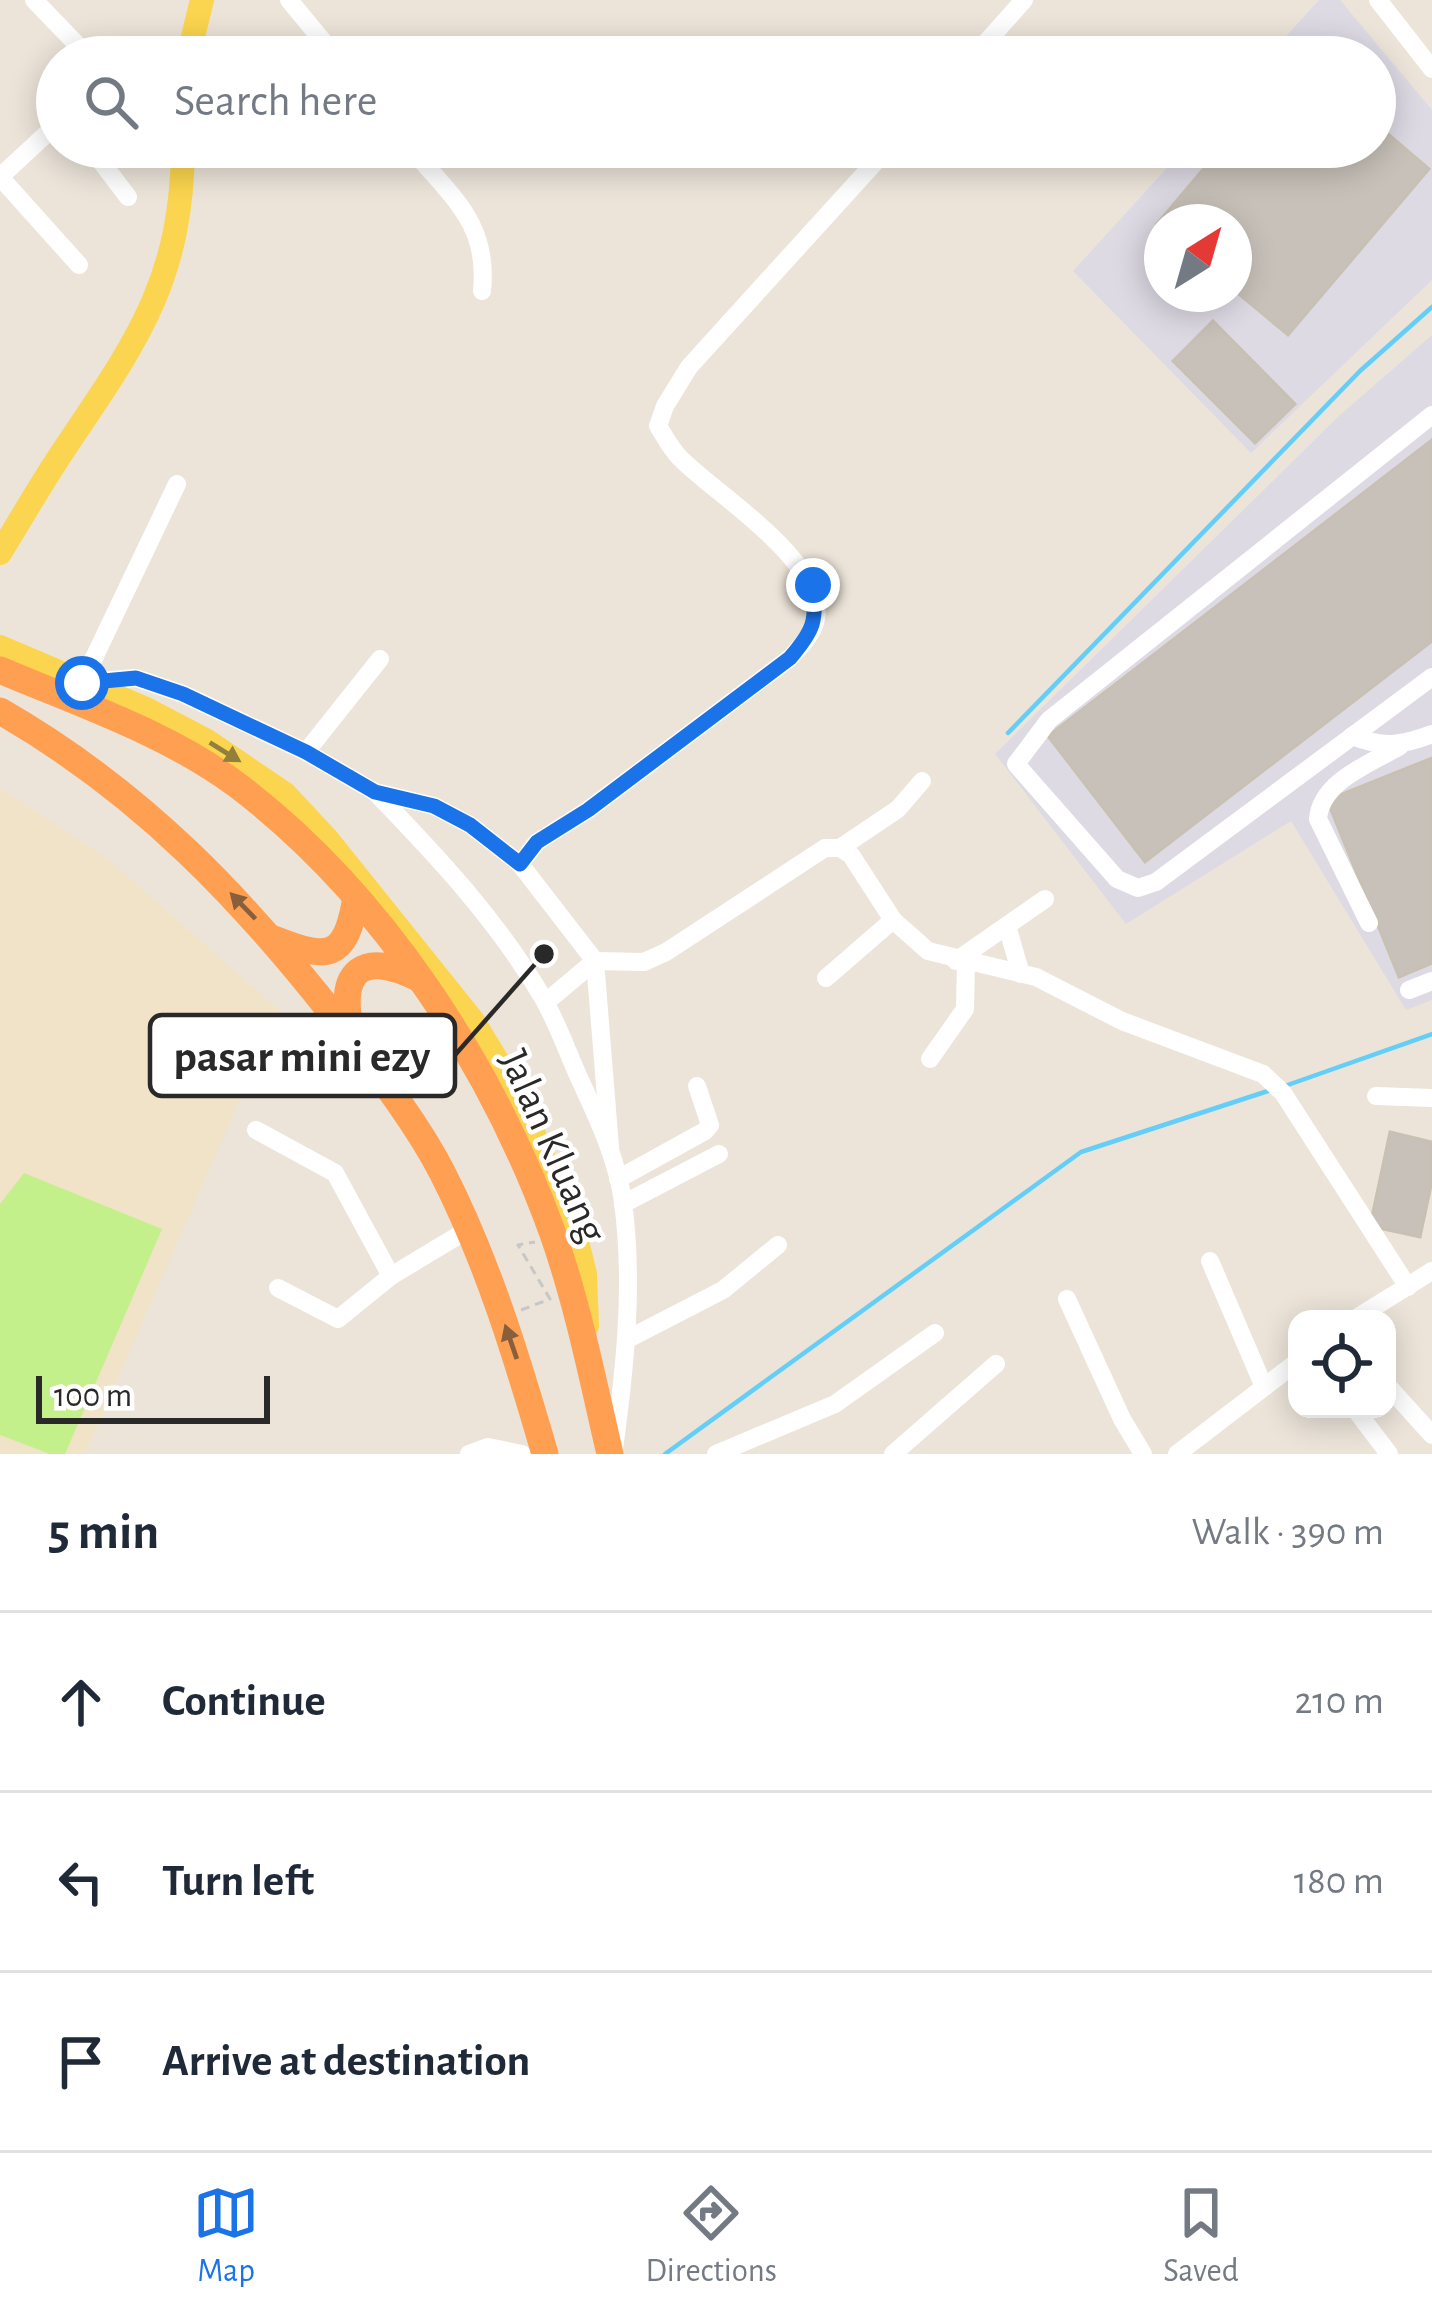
<!DOCTYPE html>
<html lang="en">
<head>
<meta charset="utf-8">
<style>
	:root { --surface:#fff; --page:#f6f6f7; --text:#1f2937; --muted:#747a83; --line:#e0e1e3; --accent:#1a73e8 }
	body { margin:0; font-family:"Alegreya Sans",sans-serif; background:var(--page); color:var(--text) }
	.controls { position:absolute; right:36px; bottom:36px; display:grid; overflow:hidden; border-radius:24px; box-shadow:0 6px 30px #0003 }
	.controls button { width:108px; height:108px; display:grid; place-items:center; padding:0; border:0; border-bottom:3px solid var(--line); background:var(--surface); color:var(--text); font:60px sans-serif }
	.compass { position:absolute; left:1144px; top:204px; width:108px; height:108px; border-radius:50%; background:var(--surface); box-shadow:0 6px 30px #0003; rotate:37deg }
	.scale { position:absolute; left:36px; bottom:30px; width:234px; box-sizing:border-box; padding-left:12px; border:6px solid #292929; border-top:0; font-size:33px; line-height:42px; white-space:nowrap; color:#292929; -webkit-text-stroke:9px #fff; paint-order:stroke }
	.stop { position:absolute; width:36px; height:36px; margin:-27px; border:9px solid #1a73e8; border-radius:50%; background:#fff }
	.stop.end { background:#1a73e8; border-color:#fff; box-shadow:0 3px 12px #0008 }
	.list { margin:0; padding:0; list-style:none }
	h2 { display:flex; justify-content:space-between; align-items:center; height:156px; margin:0; padding:0 48px; font-size:51px }
	h2 small { font-size:39px; font-weight:400; color:var(--muted) }
	.list li { display:grid; grid-template-columns:78px 1fr auto; gap:36px; align-items:center; box-sizing:border-box; height:180px; padding:0 48px; border-top:3px solid var(--line) }
	.list b { display:block; font-size:45px; white-space:nowrap }
	.list em { font-size:39px; font-style:normal; color:var(--muted) }
	.icon { flex:none; width:66px; height:66px; fill:none; stroke:currentColor; stroke-width:2; stroke-linecap:round; stroke-linejoin:round }
	.map { position:relative; flex:none; width:1432px; height:1454px; overflow:hidden }
	.search { position:absolute; background:var(--surface); box-shadow:0 6px 30px #0003; left:36px; right:36px; top:36px; height:132px; display:flex; align-items:center; gap:30px; box-sizing:border-box; padding:0 42px; border-radius:66px; color:var(--muted); font-size:45px }
	.sheet { height:696px; background:var(--surface) }
	nav { display:flex; justify-content:space-around; align-items:center; box-sizing:border-box; height:168px; border-top:3px solid var(--line); background:var(--surface); font-size:33px; color:var(--muted) }
	nav a { display:grid; justify-items:center; gap:6px }
	nav .on { color:var(--accent) }
	.map>svg:first-child { display:block }
	.industrial { fill:#dddae4; fill-rule:evenodd }
	.education { fill:#f0e3c7 }
	.pitch { fill:#c4f08b }
	.lines { fill:none; stroke-linecap:round; stroke-linejoin:round }
	.stream { stroke:#63cef8; stroke-width:4.5 }
	.building { fill:#c7c1b9; stroke:#c8c0b3; stroke-width:3 }
	.path { stroke:#c7c7c7; stroke-width:3; stroke-dasharray:9 6; stroke-linecap:butt }
	.minor { stroke:#fff; stroke-width:18 }
	.major { stroke:#fbd54f; stroke-width:24 }
	.highway { stroke:#ff9f51; stroke-width:27 }
	.oneway { fill:#927f3c }
	.oneway2 { fill:#895e3b }
	.route { stroke:#1a73e8; stroke-width:15 }
	.labels { text-anchor:middle; dominant-baseline:central; stroke-width:9; stroke-linejoin:round; paint-order:stroke }
	.street-label { font-size:42px; fill:#292929; stroke:#fff }
	.leader { fill:none; stroke:#292929; stroke-width:4.5 }
	.callout-dot { fill:#292929; stroke:#fff; stroke-width:4.5 }
	.callout { fill:#fff; stroke:#292929; stroke-width:4.5 }
	.callout-label { font-size:45px; text-anchor:middle; font-weight:bold; fill:#292929 }
</style>
</head>
<body>
<div class="map">
<svg width="1432" height="1454" viewBox="0 0 1432 1454">
	<rect width="100%" height="100%" fill="#ece4d9"/>
	<g class="industrial">
		<path d="M 1319,0 L 1340,0 L 1432,110 L 1432,280 L 1251,453 L 1073,271 L 1186,147 L 1375,147 L 1375,57 L 1267,57 ZM 1162,222 L 1234,222 L 1234,294 L 1162,294 Z"/>
		<polygon points="1432,335 1432,1000 1406,1010 1291,821 1126,924 995,754 1340,415"/>
	</g>
	<polygon class="education" points="0,788 108,859 279,1010 85,1454 0,1454"/>
	<polygon class="pitch" points="24,1173 162,1229 65,1454 50,1454 0,1435 0,1204"/>
	<g class="lines">
		<g class="stream">
			<polyline points="1008,733 1360,371 1432,307"/>
			<polyline points="1282,1087 1432,1034"/>
			<polyline points="665,1454 1081,1152 1271,1090"/>
		</g>
	</g>
	<g class="building">
		<polygon points="1375,123 1429,169 1288,335 1234,290 1234,222 1162,222 1162,229 1157,224 1222,147 1375,147"/>
		<polygon points="1213,321 1295,404 1255,443 1173,361"/>
		<polygon points="1432,440 1432,641 1145,862 1048,736"/>
		<polygon points="1432,758 1432,963 1399,977 1327,800"/>
		<polygon points="1390,1132 1432,1142 1432,1181 1420,1237 1370,1226"/>
	</g>
	<g class="lines">
		<polyline class="path" points="521,1310 550,1299 518,1245 535,1242"/>
		<g class="minor">
			<polyline points="34,0 89,57"/>
			<polyline points="289,0 336,57"/>
			<polyline points="1378,0 1432,69"/>
			<polyline points="992,36 1013,57"/>
			<polyline points="973,57 1024,0"/>
			<polyline points="90,147 128,197"/>
			<path d="M 410,147 C 451,197 489,222 482,291"/>
			<polyline points="0,177 79,265"/>
			<polyline points="0,177 57,124"/>
			<polyline points="1432,415 1049,720 1016,764 1117,879 1138,888 1156,882 1432,677"/>
			<polyline points="87,682 136,678 183,694 306,752 375,792 434,806 470,825 520,864 595,961 610,1147"/>
			<polyline points="82,683 177,484"/>
			<path d="M 1352,736 C 1383,748 1401,746 1432,734"/>
			<polyline points="306,752 380,659"/>
			<path d="M 375,792 C 438,857 497,920 543,998 C 558,1024 568,1054 581,1082 C 599,1121 617,1159 623,1202 C 634,1285 625,1368 614,1449"/>
			<polyline points="840,848 898,809 922,781"/>
			<path d="M 520,864 L 537,842 L 588,810 L 790,658 C 800,647 813,634 816,619 C 827,562 715,494 680,458 C 671,449 665,437 658,426 L 665,406 L 689,367 L 889,147"/>
			<path d="M 1369,923 L 1318,819 C 1321,781 1370,764 1400,746"/>
			<polyline points="1007,926 1021,974"/>
			<polyline points="956,961 1045,899"/>
			<polyline points="826,978 893,920"/>
			<polyline points="1409,990 1432,981"/>
			<polyline points="546,1002 595,961 644,962 666,952 825,848 840,848 851,855 893,920 928,951 1036,977 1122,1021 1263,1074 1283,1093 1408,1287"/>
			<polyline points="930,1059 965,1009 966,963"/>
			<polyline points="1376,1096 1432,1098"/>
			<polyline points="256,1130 335,1173 391,1276"/>
			<polyline points="618,1179 705,1131 710,1125 697,1086"/>
			<polyline points="623,1204 719,1154"/>
			<polyline points="1210,1261 1264,1387"/>
			<polyline points="278,1288 338,1319 391,1276 469,1229"/>
			<polyline points="1067,1299 1122,1419 1143,1454"/>
			<polyline points="1355,1319 1432,1271"/>
			<polyline points="626,1340 723,1290 778,1245"/>
			<polyline points="1387,1385 1432,1435"/>
			<polyline points="1355,1409 1389,1454"/>
			<polyline points="469,1454 488,1447 522,1454"/>
			<polyline points="716,1454 835,1404 935,1333"/>
			<polyline points="893,1454 996,1364"/>
			<polyline points="1177,1454 1297,1362"/>
		</g>
		<g class="major">
			<polyline points="188,57 202,0"/>
			<path d="M 0,553 C 21,519 41,484 63,451 C 135,344 182,282 183,147"/>
			<polyline points="0,647 144,708 207,741 285,794 327,839 473,1021 515,1090 574,1229 585,1274 587,1326"/>
		</g>
		<g class="highway">
			<path d="M 0,670 C 80,704 167,733 237,785 C 381,894 492,1065 553,1234 C 578,1305 593,1381 610,1454"/>
			<path d="M 0,711 C 143,793 245,901 345,1030 C 379,1075 416,1122 442,1172 C 488,1262 517,1358 545,1454"/>
			<path d="M 274,939 C 327,960 346,961 356,897"/>
			<path d="M 351,1031 C 337,971 362,950 418,978"/>
		</g>
	</g>
	<defs><path id="oneway-solid" d="M-6-.8H1V-3.2L6.5 0L1 3.2V.8H-6Z" transform="scale(3)"/></defs>
	<use class="oneway" href="#oneway-solid" transform="translate(225 752) rotate(32)"/>
	<g class="oneway2">
		<use href="#oneway-solid" transform="translate(243 906) rotate(-134)"/>
		<use href="#oneway-solid" transform="translate(511 1342) rotate(-109)"/>
	</g>
	<g class="lines">
		<path class="route" d="M 82,683 L 136,678 L 183,694 L 306,752 L 375,792 L 434,806 L 470,825 L 520,864 L 537,842 L 588,810 L 790,658 C 814,630 817,621 813,585"/>
	</g>
	<g class="labels">
		<g class="street-label">
			<text transform="translate(553 1146) rotate(66)">Jalan Kluang</text>
		</g>
	</g>
	<path class="leader" d="M544 954L455 1055"/>
	<circle class="callout-dot" cx="544" cy="954" r="12"/>
	<rect class="callout" x="150" y="1015" width="305" height="81" rx="12"/>
	<g class="callout-label">
		<text x="302" y="1071">pasar mini ezy</text>
	</g>
</svg>
<div class="controls">
<button><svg class="icon" aria-label="locate" viewBox="0 0 24 24"><circle cx="12" cy="12" r="6"/><path d="M12 2v4M12 18v4M2 12h4M18 12h4"/></svg></button>
</div>
<svg class="compass" viewBox="-18 -18 36 36"><path d="M0-13l5 13h-10z" fill="#e53935"/><path d="M0 13l5-13h-10z" fill="#747a83"/></svg>
<div class="scale">100 m</div>
<div class="stop" style="left:82px;top:683px"></div>
<div class="stop end" style="left:813px;top:585px"></div>
<div class="search"><svg class="icon" aria-label="search" viewBox="0 0 24 24"><circle cx="10" cy="10" r="6"/><path d="M15 15l6 6"/></svg>Search here</div>
</div>
<section class="sheet">
<h2>5 min<small>Walk · 390 m</small></h2>
<ul class="list">
<li><svg class="icon" aria-label="ahead" viewBox="0 0 24 24"><path d="M12 20V5M6 11l6-6 6 6"/></svg><div><b>Continue</b></div><em>210 m</em></li>
<li><svg class="icon" aria-label="left" viewBox="0 0 24 24"><path d="M17 20v-9H6M10 6l-5 5 5 5"/></svg><div><b>Turn left</b></div><em>180 m</em></li>
<li><svg class="icon" aria-label="arrive" viewBox="0 0 24 24"><path d="M6 21V4h12l-3 4 3 4H6"/></svg><div><b>Arrive at destination</b></div></li>
</ul>
</section>
<nav>
<a class="on"><svg class="icon" aria-label="map" viewBox="0 0 24 24"><path d="M3 6l6-2 6 2 6-2v14l-6 2-6-2-6 2zM9 4v14M15 6v14"/></svg>Map</a>
<a><svg class="icon" aria-label="directions" viewBox="0 0 24 24"><path d="M12 3l9 9-9 9-9-9zM9 14v-3h6M13 9l2 2-2 2"/></svg>Directions</a>
<a><svg class="icon" aria-label="saved" viewBox="0 0 24 24"><path d="M7 4h10v16l-5-4-5 4z"/></svg>Saved</a>
</nav>
</body>
</html>
